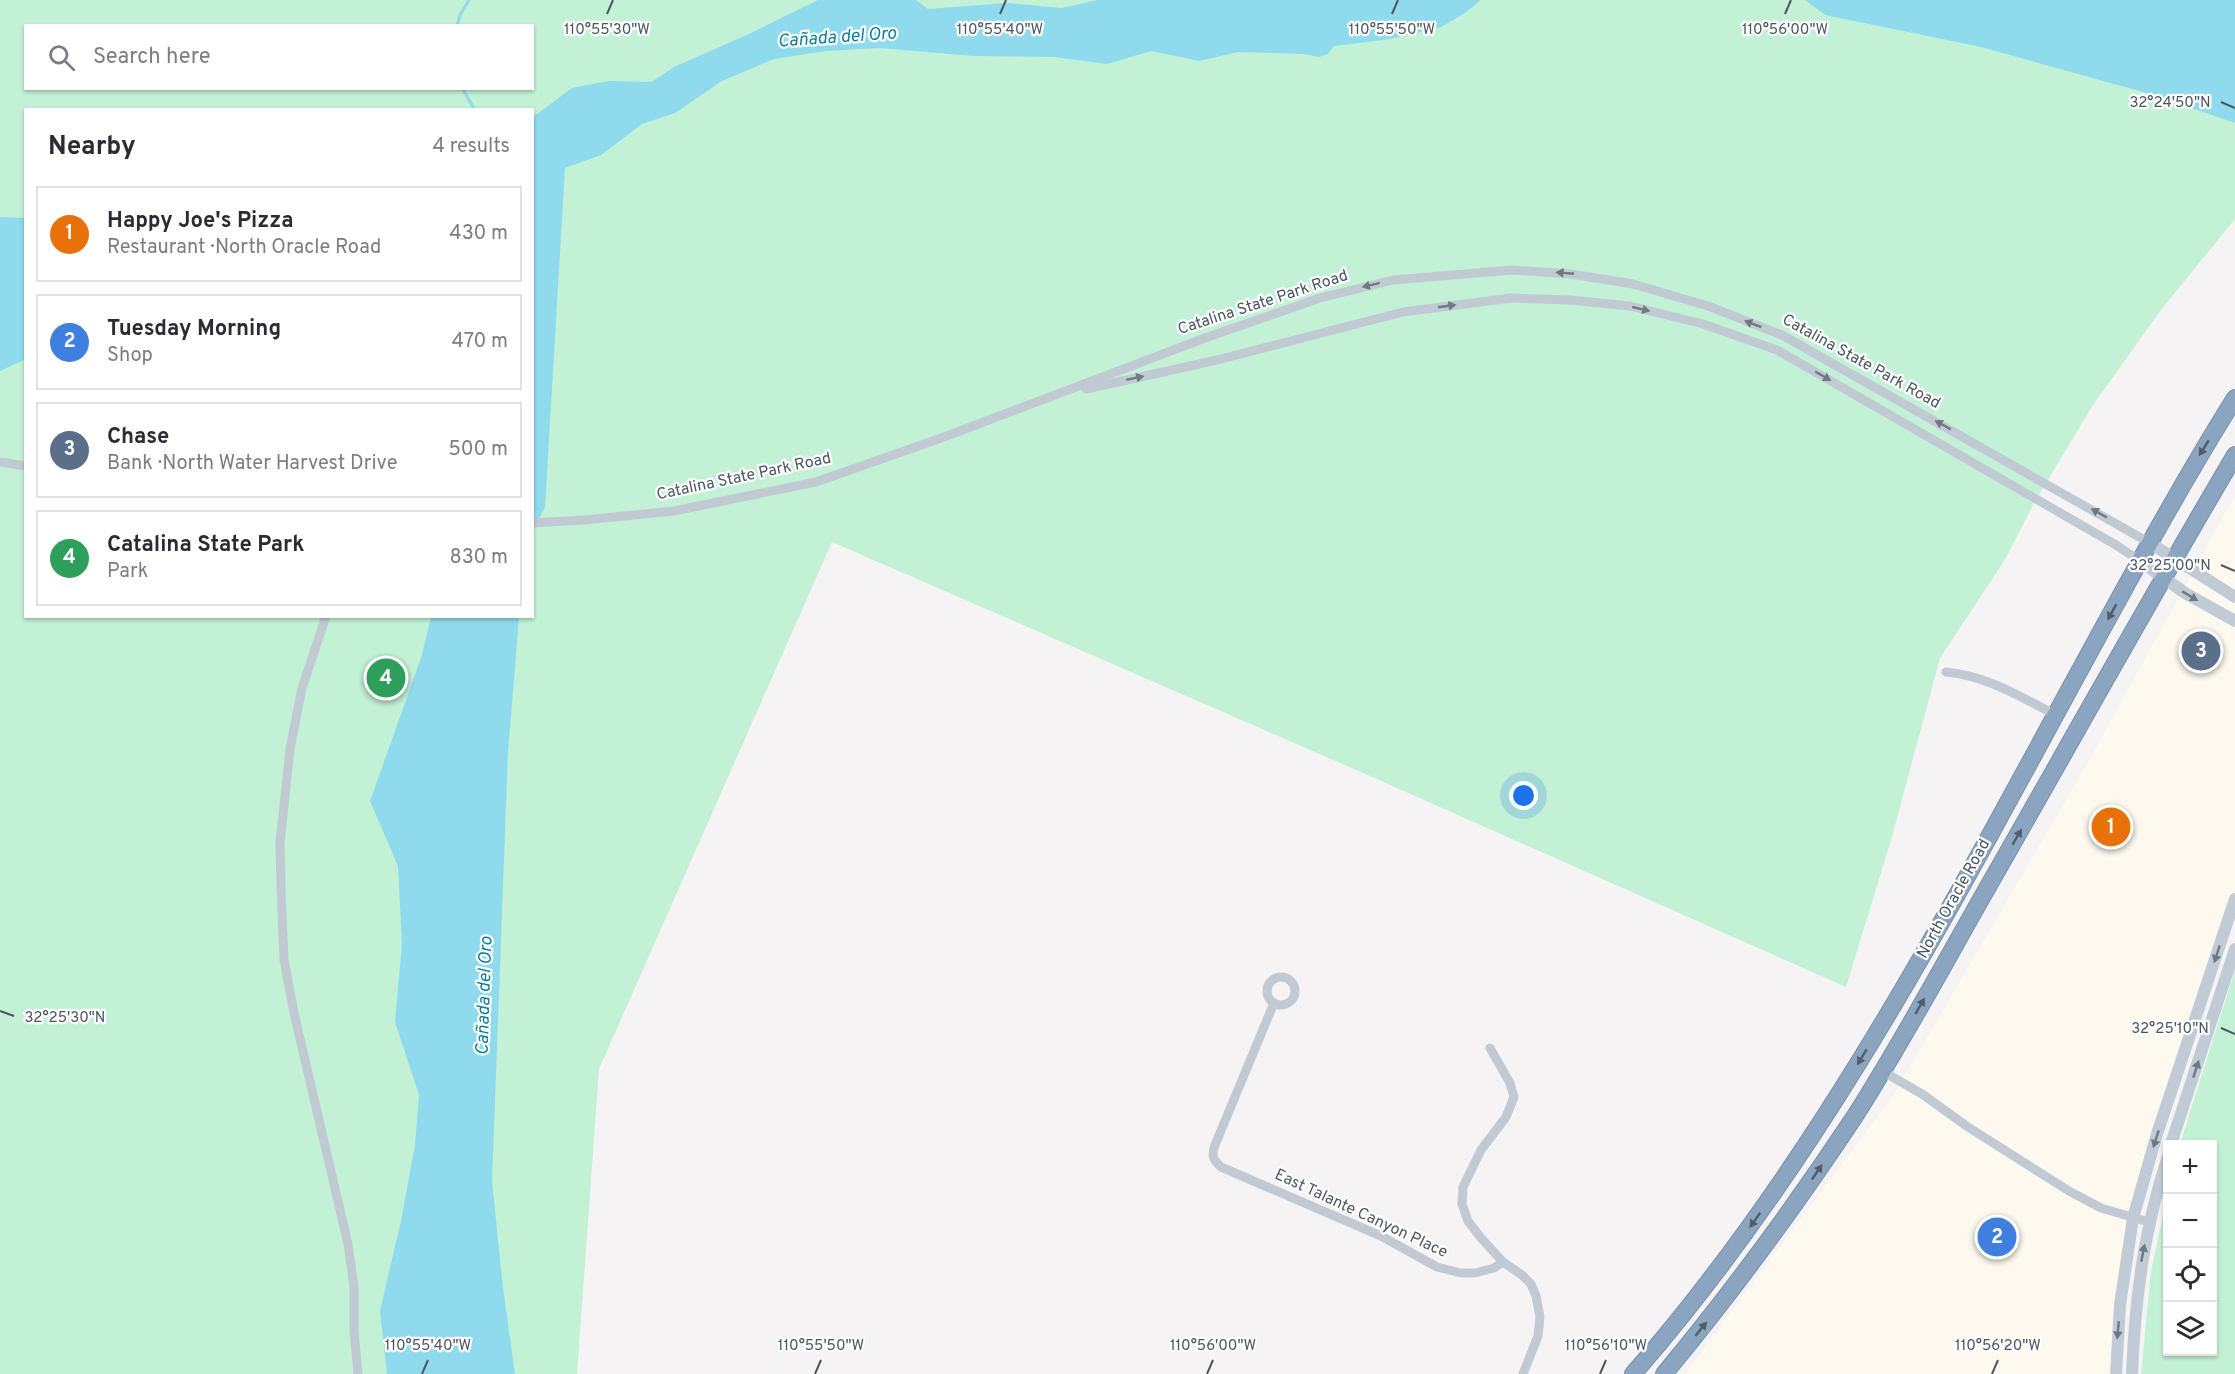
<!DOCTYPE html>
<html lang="en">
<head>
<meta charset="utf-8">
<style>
	:root { --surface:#fff; --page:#f2f2f3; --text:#2b2b33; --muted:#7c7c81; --line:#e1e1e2; --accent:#1a73e8 }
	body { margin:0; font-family:Overpass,sans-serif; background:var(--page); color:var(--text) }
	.controls { position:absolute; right:18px; bottom:18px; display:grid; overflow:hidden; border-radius:0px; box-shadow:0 2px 4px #0004 }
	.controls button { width:54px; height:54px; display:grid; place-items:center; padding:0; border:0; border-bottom:2px solid var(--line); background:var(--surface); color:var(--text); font:30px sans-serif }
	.you { position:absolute; left:1524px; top:796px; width:21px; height:21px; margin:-15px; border:4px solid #fff; border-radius:50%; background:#1a73e8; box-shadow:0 0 0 9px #1a73e833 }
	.badge { display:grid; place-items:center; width:39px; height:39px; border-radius:50%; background:var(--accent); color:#fff; font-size:20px; font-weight:700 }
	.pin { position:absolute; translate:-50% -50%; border:3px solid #fff; box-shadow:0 2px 6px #0006 }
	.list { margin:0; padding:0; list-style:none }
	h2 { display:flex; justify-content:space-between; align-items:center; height:78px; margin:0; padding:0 24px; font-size:26px }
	h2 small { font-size:20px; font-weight:400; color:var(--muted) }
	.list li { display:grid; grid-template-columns:39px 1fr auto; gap:18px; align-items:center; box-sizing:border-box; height:96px; margin:0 12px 12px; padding:0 12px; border:2px solid var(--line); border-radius:0px }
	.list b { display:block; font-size:22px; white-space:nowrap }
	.list p { margin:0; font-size:20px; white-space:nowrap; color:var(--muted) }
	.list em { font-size:20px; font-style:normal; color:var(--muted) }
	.icon { flex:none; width:33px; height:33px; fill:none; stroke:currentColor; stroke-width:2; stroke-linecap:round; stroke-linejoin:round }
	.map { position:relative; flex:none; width:2235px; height:1374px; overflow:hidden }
	.search { position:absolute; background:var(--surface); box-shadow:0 2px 4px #0004; left:24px; top:24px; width:510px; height:66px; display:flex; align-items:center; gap:15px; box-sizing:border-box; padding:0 21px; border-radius:0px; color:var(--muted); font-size:22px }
	.panel { position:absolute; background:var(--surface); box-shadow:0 2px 4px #0004; left:24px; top:108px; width:510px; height:510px; border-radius:0px }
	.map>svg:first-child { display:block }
	.commercial { fill:#fdf9ef }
	.green { fill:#c3f1d5; fill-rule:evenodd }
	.water { fill:#90daee }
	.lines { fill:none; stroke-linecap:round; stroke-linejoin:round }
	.stream { stroke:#90daee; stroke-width:3 }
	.highway-casing { stroke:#7690ad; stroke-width:18 }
	.street { stroke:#c1cad2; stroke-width:9 }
	.secondary { stroke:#c1cbd6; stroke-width:12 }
	.highway { stroke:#8ba5c1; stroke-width:16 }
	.oneway { fill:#6e7983 }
	.oneway2 { fill:#505e6b }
	.oneway3 { fill:#6e7984 }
	.ticks { fill:none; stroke:#4a5661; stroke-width:2 }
	.labels { text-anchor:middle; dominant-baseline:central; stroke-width:4.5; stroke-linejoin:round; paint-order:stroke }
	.street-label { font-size:16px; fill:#4a5661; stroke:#fff }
	.water-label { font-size:18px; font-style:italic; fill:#0c7c9b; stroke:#fff }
	.ticks-label { font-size:15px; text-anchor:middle; fill:#4a5661; stroke:#fff; stroke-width:4.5; stroke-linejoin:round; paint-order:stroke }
</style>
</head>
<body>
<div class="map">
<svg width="2235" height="1374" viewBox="0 0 2235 1374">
	<rect width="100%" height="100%" fill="#f5f3f3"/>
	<polygon class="commercial" points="2235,495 2235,889 2132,1204 2113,1374 1685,1374 1894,1094 2087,764"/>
	<g class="green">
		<path d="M 0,0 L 2235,0 L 2235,219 L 2160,311 L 2093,405 L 2034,503 L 2006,558 L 1940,658 L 1891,840 L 1846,987 L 1361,772 L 832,542 L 599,1069 L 577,1374 L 0,1374 ZM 26,26 L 532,26 L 532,88 L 26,88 ZM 26,110 L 532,110 L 532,616 L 26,616 Z"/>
		<polygon points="2235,970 2235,1374 2141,1374 2151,1271 2167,1197 2168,1352 2212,1352 2212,1144 2180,1144"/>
	</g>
	<g class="water">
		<polygon points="818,0 916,0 928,9 1007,3 1062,8 1097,0 1481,0 1465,13 1441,27 1390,39 1334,46 1328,54 1319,57 1304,54 1238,52 1199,61 1151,51 1107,64 1054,57 973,56 880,48 826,51 774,59 722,81 675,113 642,124 601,155 565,168 545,507 533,531 533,117 572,88 609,81 651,82 676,66 749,34"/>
		<polygon points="1805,0 2235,0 2235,123 2154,95 1981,47 1825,15"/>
		<polygon points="0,217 25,218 26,359 0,371"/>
		<polygon points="431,617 519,617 508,753 492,1181 503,1288 515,1374 387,1374 380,1311 401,1221 415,1145 419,1095 395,1022 402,944 398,866 370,801 421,658"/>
	</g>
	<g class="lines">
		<g class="stream">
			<polyline points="457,26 460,15 469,0"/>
			<polyline points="462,88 475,110"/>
		</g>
		<g class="highway-casing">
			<g id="highway">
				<path d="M 1633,1374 C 1815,1166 1944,920 2075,679 C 2127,584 2178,489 2235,398"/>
				<path d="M 1664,1374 C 1733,1291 1796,1205 1855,1116 C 1903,1041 1945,962 1989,885 C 2071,742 2151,597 2235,455"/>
			</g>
		</g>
		<g class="street">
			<polyline points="1086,389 1217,360 1403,312 1511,298 1570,300 1630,306 1703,324 1777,350 2116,545 2140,561"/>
			<polyline points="0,462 26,466"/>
			<polyline points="532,523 584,520 674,511 816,482 944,437 1205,338 1320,298 1393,280 1512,270 1571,274 1633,284 1708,306 1782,335 2150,543"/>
			<polyline points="326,616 302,688 290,749 280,843 281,887 284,960 294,1013 348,1244 354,1287 354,1331 358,1374"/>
			<path d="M 1946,672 C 1987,676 2019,696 2056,715"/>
			<circle cx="1281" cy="991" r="14"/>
			<path d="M 1274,1003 L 1215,1145 C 1211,1155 1213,1160 1221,1167 L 1381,1236 L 1437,1267 L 1461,1273 L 1475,1273 L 1494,1268 L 1503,1262"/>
			<polyline points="1490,1048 1510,1083 1514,1097 1506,1117 1481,1150 1463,1187 1462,1204 1468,1221 1481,1238 1503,1262 1522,1275 1531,1284 1536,1296 1540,1317 1538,1336 1523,1374"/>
			<polyline points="1882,1071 1922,1094 1968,1127 2069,1191 2101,1208 2149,1222"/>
		</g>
		<g class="secondary">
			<polyline points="2150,543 2235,597"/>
			<polyline points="2140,561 2185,593 2235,621"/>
			<polyline points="2171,1144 2235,949"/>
			<polyline points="2116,1374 2120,1305 2133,1218 2157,1134 2235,899"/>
			<path d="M 2132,1374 C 2135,1298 2144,1229 2168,1156"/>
		</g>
		<use href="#highway" class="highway"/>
	</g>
	<defs><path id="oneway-solid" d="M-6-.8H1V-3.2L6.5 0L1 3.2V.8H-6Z" transform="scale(1.5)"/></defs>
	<g class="oneway">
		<use href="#oneway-solid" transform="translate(1565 273) rotate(-175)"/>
		<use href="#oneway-solid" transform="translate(1371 285) rotate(166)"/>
		<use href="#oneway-solid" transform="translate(1447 306) rotate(-8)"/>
		<use href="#oneway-solid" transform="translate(1641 309) rotate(13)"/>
		<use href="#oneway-solid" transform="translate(1753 324) rotate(-159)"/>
		<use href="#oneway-solid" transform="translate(1823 376) rotate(30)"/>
		<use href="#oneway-solid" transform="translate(1135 378) rotate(-12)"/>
		<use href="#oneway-solid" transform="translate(1943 425) rotate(-151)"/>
		<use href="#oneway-solid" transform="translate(2099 513) rotate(-150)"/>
	</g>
	<g class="oneway2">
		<use href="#oneway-solid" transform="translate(2204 448) rotate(122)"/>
		<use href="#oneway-solid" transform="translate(2112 612) rotate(119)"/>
		<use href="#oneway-solid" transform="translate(2017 837) rotate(-60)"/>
		<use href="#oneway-solid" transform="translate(1920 1006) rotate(-60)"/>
		<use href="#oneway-solid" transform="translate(1862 1057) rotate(121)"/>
		<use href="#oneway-solid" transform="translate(1817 1172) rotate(-56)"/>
		<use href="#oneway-solid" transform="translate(1755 1220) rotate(126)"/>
		<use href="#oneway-solid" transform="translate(1701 1329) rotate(-51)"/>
	</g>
	<g class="oneway3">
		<use href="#oneway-solid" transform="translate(2190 596) rotate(31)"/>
		<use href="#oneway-solid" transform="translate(2217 954) rotate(108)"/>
		<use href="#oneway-solid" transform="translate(2196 1069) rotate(-72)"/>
		<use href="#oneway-solid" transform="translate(2156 1139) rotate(108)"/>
		<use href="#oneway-solid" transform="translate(2143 1253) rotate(-79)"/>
		<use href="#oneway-solid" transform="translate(2118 1330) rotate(95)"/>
	</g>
	<path class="ticks" d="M 607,14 L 613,0M 1000,14 L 1006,0M 1392,14 L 1398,0M 1785,14 L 1791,0M 2221,102 L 2235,108M 2221,565 L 2235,571M 0,1011 L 14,1016M 2221,1028 L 2235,1034M 422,1374 L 428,1360M 815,1374 L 821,1360M 1207,1374 L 1213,1360M 1600,1374 L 1606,1360M 1992,1374 L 1998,1360"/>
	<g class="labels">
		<g class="street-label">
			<text transform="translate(1263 303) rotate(-18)">Catalina State Park Road</text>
			<text transform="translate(1861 362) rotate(29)">Catalina State Park Road</text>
			<text transform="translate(744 477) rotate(-12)">Catalina State Park Road</text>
			<text transform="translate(1954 899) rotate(-61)">North Oracle Road</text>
			<text transform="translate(1361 1214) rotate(25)">East Talante Canyon Place</text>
		</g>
		<g class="water-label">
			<text transform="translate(837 38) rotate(-4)">Cañada del Oro</text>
			<text transform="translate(485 996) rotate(-88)">Cañada del Oro</text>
		</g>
	</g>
	<g class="ticks-label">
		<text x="607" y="34">110°55'30"W</text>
		<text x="1000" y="34">110°55'40"W</text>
		<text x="1392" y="34">110°55'50"W</text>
		<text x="1785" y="34">110°56'00"W</text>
		<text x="2170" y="107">32°24'50"N</text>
		<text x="2170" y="570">32°25'00"N</text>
		<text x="65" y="1022">32°25'30"N</text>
		<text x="2170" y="1033">32°25'10"N</text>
		<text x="428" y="1350">110°55'40"W</text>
		<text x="821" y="1350">110°55'50"W</text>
		<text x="1213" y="1350">110°56'00"W</text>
		<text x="1606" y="1350">110°56'10"W</text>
		<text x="1998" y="1350">110°56'20"W</text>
	</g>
</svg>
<div class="controls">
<button>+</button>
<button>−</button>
<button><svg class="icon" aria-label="locate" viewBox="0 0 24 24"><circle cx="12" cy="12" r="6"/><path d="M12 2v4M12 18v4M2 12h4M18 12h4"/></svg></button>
<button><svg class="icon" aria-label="layers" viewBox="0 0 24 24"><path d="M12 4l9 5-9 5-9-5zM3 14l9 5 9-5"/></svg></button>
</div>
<div class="you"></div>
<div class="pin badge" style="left:2111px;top:827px;background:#e8710a">1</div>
<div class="pin badge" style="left:1997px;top:1237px;background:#3f7fe0">2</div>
<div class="pin badge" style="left:2201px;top:651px;background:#5c6f8a">3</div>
<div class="pin badge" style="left:386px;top:678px;background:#2e9e5b">4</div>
<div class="search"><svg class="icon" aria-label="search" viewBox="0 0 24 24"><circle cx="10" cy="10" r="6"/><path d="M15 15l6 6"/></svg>Search here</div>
<section class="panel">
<h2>Nearby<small>4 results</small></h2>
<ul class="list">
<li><span class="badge" style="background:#e8710a">1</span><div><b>Happy Joe's Pizza</b><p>Restaurant · North Oracle Road</p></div><em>430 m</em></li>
<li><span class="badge" style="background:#3f7fe0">2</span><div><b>Tuesday Morning</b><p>Shop</p></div><em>470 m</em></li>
<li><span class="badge" style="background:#5c6f8a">3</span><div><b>Chase</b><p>Bank · North Water Harvest Drive</p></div><em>500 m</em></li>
<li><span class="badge" style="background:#2e9e5b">4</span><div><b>Catalina State Park</b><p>Park</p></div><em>830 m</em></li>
</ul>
</section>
</div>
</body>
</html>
